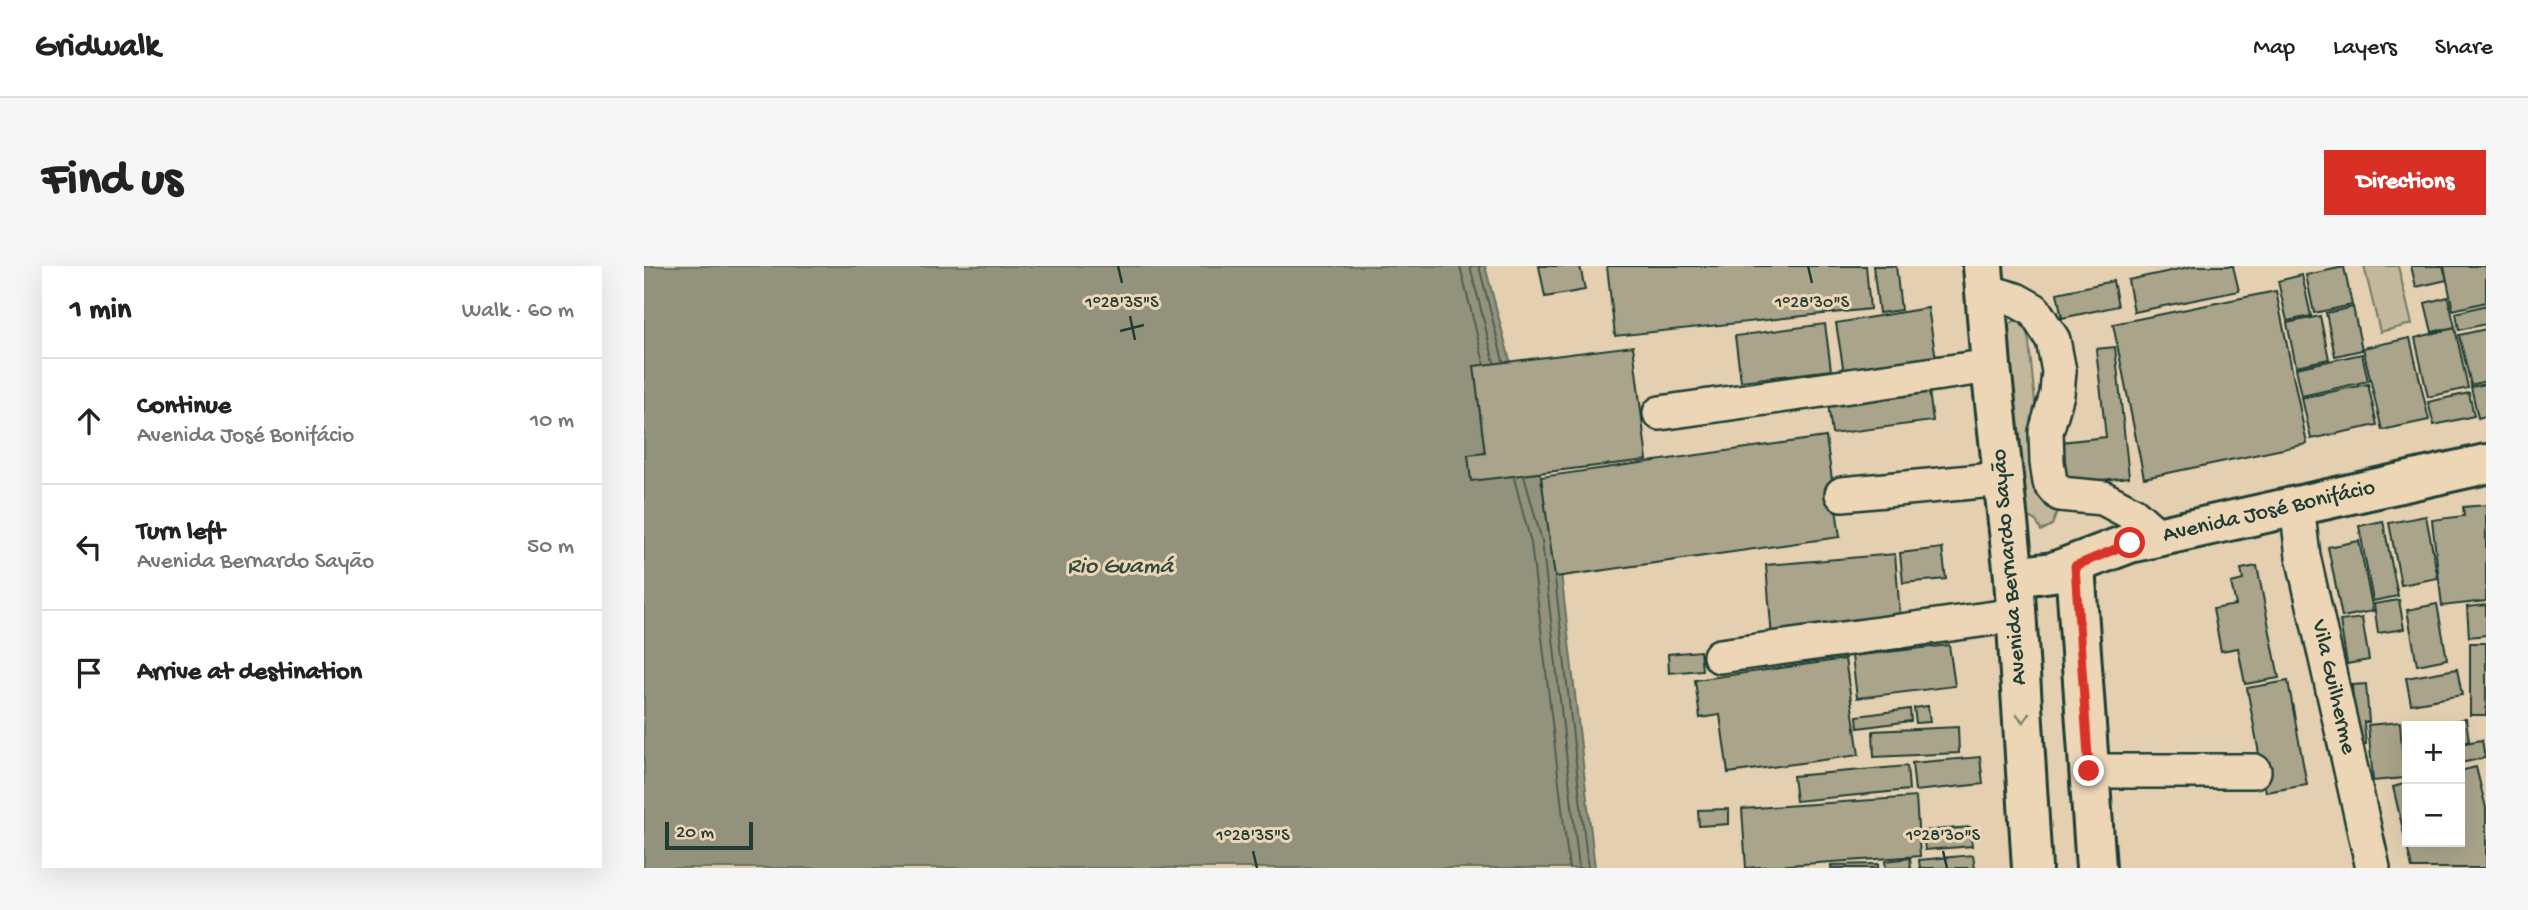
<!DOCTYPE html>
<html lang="en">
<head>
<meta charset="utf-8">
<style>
	:root { --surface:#fff; --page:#f6f6f6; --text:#222; --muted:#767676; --line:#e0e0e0; --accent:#d93025 }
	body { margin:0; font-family:"Gochi Hand",sans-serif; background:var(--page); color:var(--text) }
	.controls { position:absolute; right:21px; bottom:21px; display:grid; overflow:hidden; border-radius:0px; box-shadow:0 7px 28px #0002 }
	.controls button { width:63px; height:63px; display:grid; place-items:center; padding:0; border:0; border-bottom:2px solid var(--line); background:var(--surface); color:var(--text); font:35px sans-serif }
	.scale { position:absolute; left:21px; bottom:18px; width:88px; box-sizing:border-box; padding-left:7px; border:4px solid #1f3d34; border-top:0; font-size:19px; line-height:24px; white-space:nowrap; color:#1f3d34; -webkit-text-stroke:5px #ecd6b5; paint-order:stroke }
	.stop { position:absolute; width:21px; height:21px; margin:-16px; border:5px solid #d93025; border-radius:50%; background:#fff }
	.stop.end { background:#d93025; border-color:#fff; box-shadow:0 2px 7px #0008 }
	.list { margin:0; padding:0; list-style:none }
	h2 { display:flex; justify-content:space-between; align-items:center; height:91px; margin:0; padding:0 28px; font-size:30px }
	h2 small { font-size:23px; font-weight:400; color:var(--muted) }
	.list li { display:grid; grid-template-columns:46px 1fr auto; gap:21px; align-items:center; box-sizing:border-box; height:126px; padding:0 28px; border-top:2px solid var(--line) }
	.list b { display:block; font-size:26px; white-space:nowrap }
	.list p { margin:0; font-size:23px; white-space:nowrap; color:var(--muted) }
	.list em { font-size:23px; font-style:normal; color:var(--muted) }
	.icon { flex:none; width:38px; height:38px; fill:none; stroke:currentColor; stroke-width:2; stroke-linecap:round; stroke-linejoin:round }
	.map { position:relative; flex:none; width:1842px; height:602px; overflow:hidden; border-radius:0px }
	header { display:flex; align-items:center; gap:42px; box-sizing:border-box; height:98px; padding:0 35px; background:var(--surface); border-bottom:2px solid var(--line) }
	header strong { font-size:33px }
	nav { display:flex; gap:38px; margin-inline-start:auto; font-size:24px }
	.intro { display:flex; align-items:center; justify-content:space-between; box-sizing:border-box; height:168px; padding:0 42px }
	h1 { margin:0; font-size:49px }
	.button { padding:18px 32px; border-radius:0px; background:var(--accent); color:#fff; font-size:24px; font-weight:700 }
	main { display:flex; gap:42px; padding:0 42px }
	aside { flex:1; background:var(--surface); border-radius:0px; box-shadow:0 7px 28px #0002 }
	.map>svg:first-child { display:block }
	.green { fill:#c3b79c; stroke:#717a68; stroke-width:2 }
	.water { fill:#93937d; stroke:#657160; stroke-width:2 }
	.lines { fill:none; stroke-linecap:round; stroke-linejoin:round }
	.shore { stroke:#4d5f51; stroke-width:2 }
	.building { fill:#aaa48b; stroke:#1f3d34; stroke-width:2 }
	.minor-casing { stroke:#1f3d34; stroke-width:38 }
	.major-casing { stroke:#1f3d34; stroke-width:44 }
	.minor { stroke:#ecd6b5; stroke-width:33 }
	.major { stroke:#ecd6b5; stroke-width:38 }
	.oneway { stroke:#7b826e }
	.route { stroke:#d93025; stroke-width:9 }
	.ticks { fill:none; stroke:#1f3d34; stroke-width:2.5 }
	.labels { text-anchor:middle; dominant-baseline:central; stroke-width:6; stroke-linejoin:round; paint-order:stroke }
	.street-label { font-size:23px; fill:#1f3d34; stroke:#ecd6b5 }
	.water-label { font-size:24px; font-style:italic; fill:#304a3f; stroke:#ecd6b5 }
	.ticks-label { font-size:18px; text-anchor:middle; fill:#1f3d34; stroke:#ecd6b5; stroke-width:6; stroke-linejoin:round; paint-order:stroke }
</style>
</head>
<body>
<header>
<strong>Gridwalk</strong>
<nav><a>Map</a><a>Layers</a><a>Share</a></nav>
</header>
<div class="intro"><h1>Find us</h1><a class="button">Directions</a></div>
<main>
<aside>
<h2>1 min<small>Walk · 60 m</small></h2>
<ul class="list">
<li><svg class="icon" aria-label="ahead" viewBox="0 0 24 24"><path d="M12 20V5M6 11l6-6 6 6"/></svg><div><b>Continue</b><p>Avenida José Bonifácio</p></div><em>10 m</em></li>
<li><svg class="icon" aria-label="left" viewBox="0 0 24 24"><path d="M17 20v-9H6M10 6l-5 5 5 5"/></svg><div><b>Turn left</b><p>Avenida Bernardo Sayão</p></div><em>50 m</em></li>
<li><svg class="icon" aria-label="arrive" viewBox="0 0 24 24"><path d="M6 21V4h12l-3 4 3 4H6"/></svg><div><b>Arrive at destination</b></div></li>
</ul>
</aside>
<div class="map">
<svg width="1842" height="602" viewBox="0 0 1842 602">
	<rect width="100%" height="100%" fill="#e4d0b0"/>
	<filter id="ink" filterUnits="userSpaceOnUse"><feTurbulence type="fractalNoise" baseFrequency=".0143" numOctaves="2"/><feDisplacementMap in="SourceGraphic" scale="14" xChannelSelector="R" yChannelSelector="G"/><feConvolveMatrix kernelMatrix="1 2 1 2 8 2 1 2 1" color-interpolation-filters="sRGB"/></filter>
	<g filter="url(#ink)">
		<g class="green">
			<polygon points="1720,0 1754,0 1768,58 1736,66"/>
			<polygon points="1370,55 1381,58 1385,76 1396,187 1414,244 1408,259 1397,265 1392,255 1379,248 1362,61"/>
		</g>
		<polygon class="water" points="0,0 841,0 913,272 951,602 0,602"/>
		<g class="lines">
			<g class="shore">
				<polyline points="816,0 840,97"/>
				<polyline points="826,0 850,96"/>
				<polyline points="835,0 859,95"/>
				<polyline points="880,210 898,275 935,602"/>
				<polyline points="870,212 887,277 925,602"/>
				<polyline points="911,313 944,602"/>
			</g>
		</g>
		<g class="building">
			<polygon points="895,0 936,0 941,24 901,31"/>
			<polygon points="963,0 1222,0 1226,43 971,70"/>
			<polygon points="1229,0 1252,0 1257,44 1235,47"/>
			<polygon points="1550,0 1589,0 1595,25 1490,46 1484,14"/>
			<polygon points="1767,0 1799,0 1803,14 1772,21"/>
			<polygon points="1800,0 1842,0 1842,36 1809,44"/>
			<polygon points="1700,1 1708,39 1670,47 1662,9"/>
			<polygon points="1658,9 1667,50 1643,55 1634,15"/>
			<polygon points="1469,15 1474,40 1418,52 1413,27"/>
			<polygon points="1632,25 1663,178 1500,212 1469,58"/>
			<polygon points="1804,31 1811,61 1788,66 1781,37"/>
			<polygon points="1842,39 1842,58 1815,64 1812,47"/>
			<polygon points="1709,41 1718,84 1691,90 1682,47"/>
			<polygon points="1284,42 1292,93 1200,107 1192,57"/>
			<polygon points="1676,50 1685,93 1652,100 1643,57"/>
			<polygon points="1181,58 1187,104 1097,115 1091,70"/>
			<polygon points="1811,62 1824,122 1784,131 1771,72"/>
			<polygon points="1842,63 1842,115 1827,119 1815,69"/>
			<polygon points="1766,72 1785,154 1738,164 1719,82"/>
			<polygon points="989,80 1003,194 827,215 824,189 841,187 830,100"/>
			<polygon points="1471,81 1485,211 1413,219 1408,177 1462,171 1452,83"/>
			<polygon points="1718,88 1724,115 1658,130 1652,102"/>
			<polygon points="1724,118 1733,159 1667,173 1658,132"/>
			<polygon points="1842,118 1842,150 1834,152 1827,121"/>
			<polygon points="1285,125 1289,155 1188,168 1184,137"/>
			<polygon points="1825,127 1830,150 1790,159 1784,136"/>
			<polygon points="1182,171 1196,271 911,311 897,211"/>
			<polygon points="1842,239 1842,335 1798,340 1788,254 1820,250 1819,241"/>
			<polygon points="1782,250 1794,312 1757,319 1745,257"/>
			<polygon points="1739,255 1754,330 1729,335 1715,260"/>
			<polygon points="1715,275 1729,345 1698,351 1684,281"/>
			<polygon points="1298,282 1302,313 1259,317 1256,287"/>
			<polygon points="1251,288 1257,361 1128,372 1122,299"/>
			<polygon points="1613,300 1635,412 1601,418 1594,382 1577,385 1569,343 1592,339 1587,317 1599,314 1597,303"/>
			<polygon points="1755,334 1760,363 1734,367 1730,338"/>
			<polygon points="1793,338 1803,393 1773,399 1763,344"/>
			<polygon points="1842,339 1842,369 1825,371 1823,341"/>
			<polygon points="1718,352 1725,394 1703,398 1696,355"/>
			<rect x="1826" y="377" width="16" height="72"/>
			<polygon points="1305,379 1311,420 1213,432 1208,390"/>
			<polygon points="1056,385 1058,404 1025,407 1024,388"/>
			<polygon points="1201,393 1215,489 1084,507 1076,449 1056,452 1051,414"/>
			<polygon points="1813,403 1818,429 1767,438 1762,412"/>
			<polygon points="1644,415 1663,519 1622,526 1603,422"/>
			<polygon points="1722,418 1725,456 1720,456 1722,478 1712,479 1708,419"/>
			<polygon points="1284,440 1286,456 1272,457 1270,442"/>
			<polygon points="1266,443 1267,455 1214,462 1213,450"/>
			<polygon points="1822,453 1825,475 1816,476 1816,460 1774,460"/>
			<polygon points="1756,456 1760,512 1729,515 1724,459"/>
			<polygon points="1314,461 1315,487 1230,491 1229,465"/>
			<polygon points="1838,474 1841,492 1816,497 1816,478"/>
			<polygon points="1336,491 1339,518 1271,525 1268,497"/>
			<polygon points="1263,500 1265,524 1152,535 1149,510"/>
			<polygon points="1832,501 1842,542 1842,602 1768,602 1749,521 1763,517 1763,576 1816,576 1816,505"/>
			<polygon points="1272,531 1276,590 1102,602 1098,543"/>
			<polygon points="1085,543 1085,558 1055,560 1054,544"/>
			<polygon points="1326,561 1328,580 1281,584 1279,565"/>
			<polygon points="1329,589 1331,602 1276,602 1275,594"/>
			<polygon points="1266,592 1267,602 1242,602 1241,595"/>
			<polygon points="1234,598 1234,602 1187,602 1187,599"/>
		</g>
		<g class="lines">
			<g class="minor-casing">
				<g id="minor">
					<polyline points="1342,25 1372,34 1390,44 1409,74 1415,105 1413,128 1402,166 1403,196 1406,216 1416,228 1459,232 1489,248 1515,271"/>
					<polyline points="1016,147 1347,100"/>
					<polyline points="1198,228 1360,213"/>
					<polyline points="1653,240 1659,290 1729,602"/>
					<polyline points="1076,390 1372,349"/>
					<polyline points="1445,505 1610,505"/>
				</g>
			</g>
			<g class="major-casing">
				<g id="major">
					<polyline points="1339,0 1347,100 1370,311 1388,602"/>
					<polyline points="1431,300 1452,602"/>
					<polyline points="1370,311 1409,306 1486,277 1842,198"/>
				</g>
			</g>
			<use href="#minor" class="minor"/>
			<use href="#major" class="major"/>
		</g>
		<defs><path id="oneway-chevron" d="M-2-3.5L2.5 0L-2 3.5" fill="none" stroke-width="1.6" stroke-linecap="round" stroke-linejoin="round" transform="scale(1.75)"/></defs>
		<use class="oneway" href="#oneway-chevron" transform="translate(1379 452) rotate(86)"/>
	</g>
	<g class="lines" filter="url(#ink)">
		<polyline class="route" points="1445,505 1431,300 1486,277"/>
	</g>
	<path class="ticks" d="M 474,0 L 478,17M 1164,0 L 1168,17M 486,50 L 491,74M 476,65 L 500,59M 609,585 L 613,602M 1299,585 L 1303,602"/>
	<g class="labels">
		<g class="street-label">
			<text transform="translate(1625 246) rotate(-13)">Avenida José Bonifácio</text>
			<text transform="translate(1366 301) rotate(-95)">Avenida Bernardo Sayão</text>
			<text transform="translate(1689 421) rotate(77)">Vila Guilherme</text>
		</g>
		<g class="water-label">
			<text x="476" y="301">Rio Guamá</text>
		</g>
	</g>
	<g class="ticks-label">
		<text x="478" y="41">1°28'35"S</text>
		<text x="1168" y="41">1°28'30"S</text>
		<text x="609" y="574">1°28'35"S</text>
		<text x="1299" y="574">1°28'30"S</text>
	</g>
</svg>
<div class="controls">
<button>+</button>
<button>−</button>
</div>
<div class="scale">20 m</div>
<div class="stop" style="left:1486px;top:277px"></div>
<div class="stop end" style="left:1445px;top:505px"></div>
</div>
</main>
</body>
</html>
